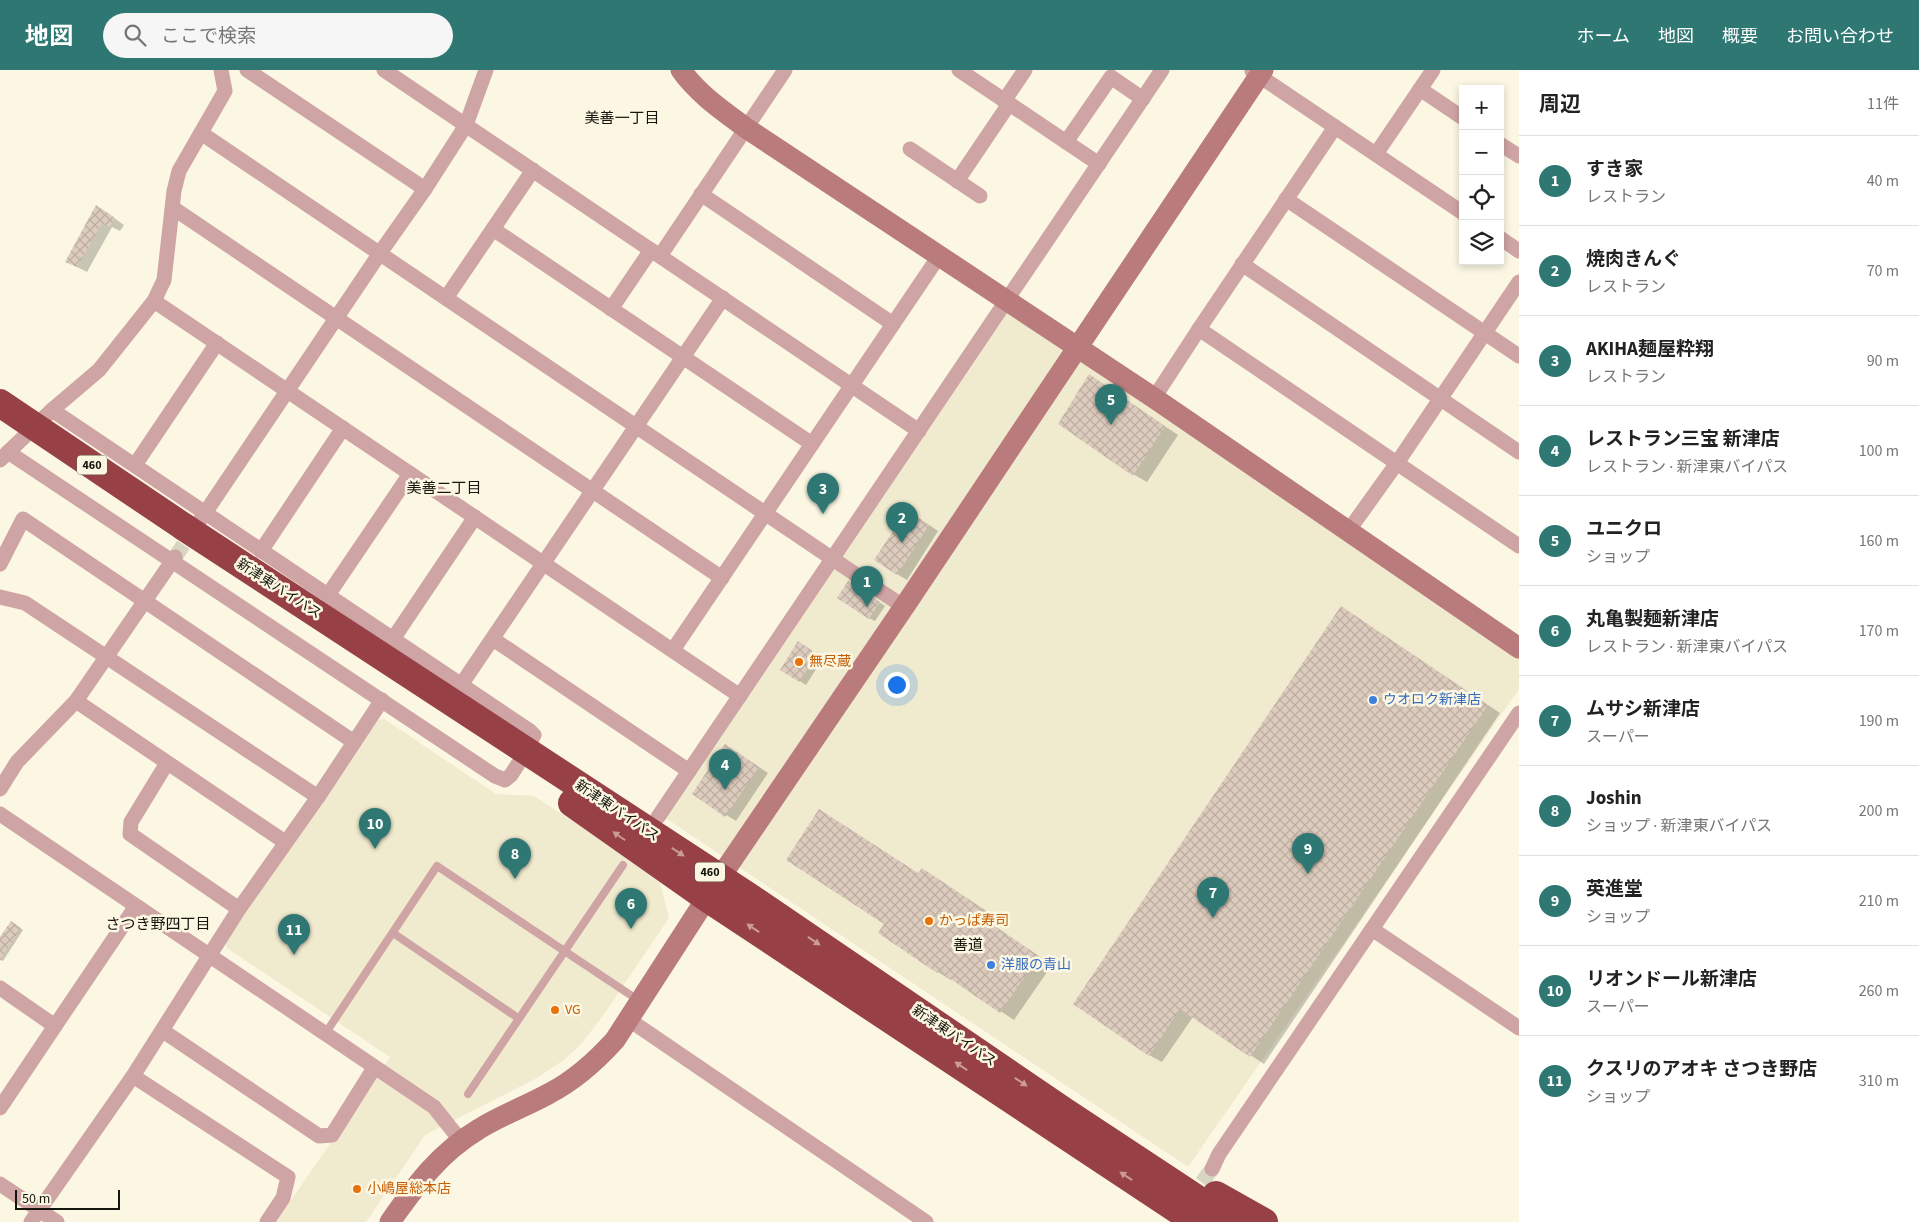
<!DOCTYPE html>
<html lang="ja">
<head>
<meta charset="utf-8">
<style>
	:root { --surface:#fff; --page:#f6f6f6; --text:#222; --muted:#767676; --line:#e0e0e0; --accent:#2e7772 }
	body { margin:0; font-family:"Source Sans 3","Noto Sans JP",sans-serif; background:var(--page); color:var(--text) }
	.controls { position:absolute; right:15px; top:15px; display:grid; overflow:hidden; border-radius:0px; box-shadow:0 2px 8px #0003 }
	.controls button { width:45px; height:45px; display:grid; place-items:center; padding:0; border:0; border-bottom:1px solid var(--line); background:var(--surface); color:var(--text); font:25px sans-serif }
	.scale { position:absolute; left:15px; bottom:12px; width:105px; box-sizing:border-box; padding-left:5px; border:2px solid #15140d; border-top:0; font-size:14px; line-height:18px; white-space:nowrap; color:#15140d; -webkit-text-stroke:4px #fbf7e3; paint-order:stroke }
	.you { position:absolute; left:896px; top:614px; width:18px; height:18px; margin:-12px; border:4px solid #fff; border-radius:50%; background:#1a73e8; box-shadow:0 0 0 8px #1a73e833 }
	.badge { display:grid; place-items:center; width:32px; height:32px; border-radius:50%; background:var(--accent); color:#fff; font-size:16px; font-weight:700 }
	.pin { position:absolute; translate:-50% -41px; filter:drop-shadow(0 1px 2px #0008) }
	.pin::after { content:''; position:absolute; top:26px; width:18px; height:15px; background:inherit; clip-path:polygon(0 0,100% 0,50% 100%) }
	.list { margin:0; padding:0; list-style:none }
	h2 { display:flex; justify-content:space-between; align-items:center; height:65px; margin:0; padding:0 20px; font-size:21px }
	h2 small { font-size:16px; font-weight:400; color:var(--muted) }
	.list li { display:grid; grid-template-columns:32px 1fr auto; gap:15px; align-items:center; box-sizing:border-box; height:90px; padding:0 20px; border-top:1px solid var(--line) }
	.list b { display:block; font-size:19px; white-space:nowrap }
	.list p { margin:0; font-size:16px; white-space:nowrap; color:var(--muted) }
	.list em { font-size:16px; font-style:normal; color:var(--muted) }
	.icon { flex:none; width:28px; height:28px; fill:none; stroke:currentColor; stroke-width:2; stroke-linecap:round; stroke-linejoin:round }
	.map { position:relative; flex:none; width:1519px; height:1152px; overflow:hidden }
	header { display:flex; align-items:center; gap:30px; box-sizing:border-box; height:70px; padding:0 25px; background:var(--accent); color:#fff }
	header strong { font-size:24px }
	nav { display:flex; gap:28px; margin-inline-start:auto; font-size:18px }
	.search { width:350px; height:45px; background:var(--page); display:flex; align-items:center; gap:12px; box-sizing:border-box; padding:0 18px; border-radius:28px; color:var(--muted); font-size:19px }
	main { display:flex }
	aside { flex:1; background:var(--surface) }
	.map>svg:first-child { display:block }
	.built { fill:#f0eacf }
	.shadow { fill:#0003 }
	.building { fill:url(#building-cross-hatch) }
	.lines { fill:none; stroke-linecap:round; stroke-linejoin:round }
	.street-tunnel { stroke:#d8d5c3; stroke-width:15; stroke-dasharray:15 8; stroke-linecap:butt }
	.lane { stroke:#cfa4a4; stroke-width:8 }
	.street { stroke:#cfa4a4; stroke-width:15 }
	.secondary { stroke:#b97b7c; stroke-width:21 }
	.highway { stroke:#974147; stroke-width:28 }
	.highway-bridge { stroke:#974147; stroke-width:28 }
	.oneway { fill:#c99c95 }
	.food-dot { fill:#e8710a; stroke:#fbf7e3; stroke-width:2 }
	.shop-dot { fill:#3f7fe0; stroke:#fbf7e3; stroke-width:2 }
	.labels { text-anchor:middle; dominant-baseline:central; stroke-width:5; stroke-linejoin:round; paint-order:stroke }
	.shield { fill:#fbf7e3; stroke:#5a584d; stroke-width:1 }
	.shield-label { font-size:12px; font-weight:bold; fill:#15140d }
	.street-label { font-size:14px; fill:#15140d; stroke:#fbf7e3 }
	.food-label { font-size:14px; fill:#c56008; stroke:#fbf7e3; text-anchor:start }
	.shop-label { font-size:14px; fill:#366cbe; stroke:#fbf7e3; text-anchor:start }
	.neighbourhood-label { font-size:15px; fill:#15140d; stroke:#fbf7e3 }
</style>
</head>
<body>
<header>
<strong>地図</strong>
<div class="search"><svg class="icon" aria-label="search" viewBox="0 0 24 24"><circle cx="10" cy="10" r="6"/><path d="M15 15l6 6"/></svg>ここで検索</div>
<nav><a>ホーム</a><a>地図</a><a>概要</a><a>お問い合わせ</a></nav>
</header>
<main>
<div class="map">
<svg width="1519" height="1152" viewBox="0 0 1519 1152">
	<defs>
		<pattern id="building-cross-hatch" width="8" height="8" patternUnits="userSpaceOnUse" patternTransform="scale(1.25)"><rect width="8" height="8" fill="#ddccbe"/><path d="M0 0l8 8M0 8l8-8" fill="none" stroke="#bdaea2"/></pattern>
	</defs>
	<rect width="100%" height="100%" fill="#fbf7e3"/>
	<g class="built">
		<polygon points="1006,241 1519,587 1519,619 1188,1097 664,747"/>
		<polygon points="384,649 496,724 534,726 659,808 669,848 602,947 582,973 564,990 535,1009 425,1065 366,1152 276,1152 390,987 227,878 225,873 378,650"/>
	</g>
	<g class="shadow">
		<polygon points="106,142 124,155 120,161 112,157 87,202 67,192"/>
		<polygon points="1090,306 1178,365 1147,412 1133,404"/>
		<polygon points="917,447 938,461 907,510 897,504"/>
		<polygon points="855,516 885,536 875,551 869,548"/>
		<polygon points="1341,537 1500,643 1264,994 1193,947 1162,992 1149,985"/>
		<polygon points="799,573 823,588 806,615 782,600"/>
		<polygon points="735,681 768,703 736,751 693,724"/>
		<polygon points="919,804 935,807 994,846 989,853 1052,895 1014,950 952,909 951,910 938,902 879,863"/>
		<polygon points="11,853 23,860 3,891 0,890 0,870"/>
	</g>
	<g class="building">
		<polygon points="96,135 115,148 110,157 102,153 77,197 65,192"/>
		<polygon points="1089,304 1165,356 1133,406 1058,354"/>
		<polygon points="907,440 929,455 897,505 874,490"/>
		<polygon points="848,511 880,532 869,549 837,528"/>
		<polygon points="1341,536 1488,635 1250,987 1180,939 1149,986 1073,934"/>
		<polygon points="798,571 817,584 799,612 780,600"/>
		<polygon points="725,674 759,697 725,747 692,724"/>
		<polygon points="819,739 918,803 922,798 981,838 977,844 1039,886 1000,943 939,901 937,903 878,863 884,854 786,790"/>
		<polygon points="11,851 21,858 0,890 0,867"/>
	</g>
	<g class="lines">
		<g class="street-tunnel">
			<polyline points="175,487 195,458"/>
			<polyline points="1188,1131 1212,1099"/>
		</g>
		<g class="lane">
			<polyline points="393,863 518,948"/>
			<polyline points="325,964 437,796 638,930"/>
			<polyline points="468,1024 623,795"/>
		</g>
		<g class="street">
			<polyline points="247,0 425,119"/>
			<polyline points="384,0 919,361"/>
			<polyline points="959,0 1099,94"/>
			<polyline points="1252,1 1463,143"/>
			<polyline points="1420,19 1463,48"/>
			<polyline points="1004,31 1025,0"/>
			<polyline points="201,63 904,537"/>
			<polyline points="1066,72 1111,7 1143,29"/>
			<polyline points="1500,74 1519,86"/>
			<polyline points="910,79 980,126"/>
			<polyline points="1376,84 1433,0"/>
			<polyline points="957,111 1009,34"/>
			<polyline points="701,124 893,254"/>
			<polyline points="1286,129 1519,286"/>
			<polyline points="173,138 722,508"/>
			<polyline points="493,159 812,374"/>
			<polyline points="1500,168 1519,181"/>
			<polyline points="660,186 785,0"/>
			<polyline points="1242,194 1519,382"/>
			<polyline points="446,228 533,100"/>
			<polyline points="154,231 740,626"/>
			<polyline points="611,239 651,180"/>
			<polyline points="1199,259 1519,476"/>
			<polyline points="1154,328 1199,259 1335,57"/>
			<polyline points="52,340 530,661 534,665 526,681"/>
			<polyline points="8,382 495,706 505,710 511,705 518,694"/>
			<polyline points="0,390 52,340 99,300 154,231 164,210 174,121 179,101 225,21 221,0"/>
			<polyline points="135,395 217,273"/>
			<polyline points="201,449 380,183 425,119 466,55 486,0"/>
			<polyline points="1349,460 1397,393 1519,212"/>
			<polyline points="261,481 343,358"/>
			<polyline points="0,494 23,449 354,672"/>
			<polyline points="328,525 410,404"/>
			<polyline points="0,527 25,533 318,727"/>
			<polyline points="393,569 475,447"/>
			<polyline points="493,569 689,701"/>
			<polyline points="673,580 939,186"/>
			<polyline points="461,615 723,228"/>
			<polyline points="76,631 285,772"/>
			<polyline points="167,693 131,752 130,764 239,839"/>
			<polyline points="0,719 17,692 76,631 175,487"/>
			<polyline points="0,744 434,1037 461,1071"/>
			<polyline points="658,747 1162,0"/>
			<polyline points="1372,859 1519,958"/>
			<polyline points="0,918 55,956 136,836"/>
			<polyline points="628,949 926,1152"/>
			<polyline points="163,961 319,1066 332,1065 374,998"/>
			<polyline points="133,1006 288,1107 283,1128 267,1152"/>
			<polyline points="0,1038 55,956"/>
			<polyline points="1212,1099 1219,1084 1519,643"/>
			<polyline points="0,1114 57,1152"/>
			<polyline points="31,1152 133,1006 239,839 318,727 382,630"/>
		</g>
		<g class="secondary">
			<path d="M 681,0 C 698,24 723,41 746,58 L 1154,328 L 1519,578"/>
			<path d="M 390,1152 C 416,1115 439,1083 479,1059 C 501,1045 527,1036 550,1023 C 575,1010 596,991 615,970 L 719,809 L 904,537 L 1263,0"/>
		</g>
		<g class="highway">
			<polyline points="184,457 751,828 1064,1041 1232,1152"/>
			<polyline points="572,733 707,828 1196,1152"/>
			<polyline points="1216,1125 1264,1152"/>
		</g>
		<polyline class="highway-bridge" points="0,333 184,457"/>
	</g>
	<defs><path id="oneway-solid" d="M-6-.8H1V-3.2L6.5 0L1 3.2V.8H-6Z" transform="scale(1.25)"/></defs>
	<g class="oneway">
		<use href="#oneway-solid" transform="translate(619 766) rotate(-145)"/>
		<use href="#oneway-solid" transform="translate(678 782) rotate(34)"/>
		<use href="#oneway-solid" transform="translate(753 858) rotate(-146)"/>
		<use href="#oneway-solid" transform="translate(814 871) rotate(34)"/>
		<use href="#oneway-solid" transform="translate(961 996) rotate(-146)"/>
		<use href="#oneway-solid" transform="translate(1021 1012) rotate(34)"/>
		<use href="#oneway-solid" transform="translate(1126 1106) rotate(-146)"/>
	</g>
	<g class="food-dot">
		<circle cx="799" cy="592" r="5"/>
		<circle cx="929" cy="851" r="5"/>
		<circle cx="555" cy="940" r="5"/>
		<circle cx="357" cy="1119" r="5"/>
	</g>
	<g class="shop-dot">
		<circle cx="1373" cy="630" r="5"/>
		<circle cx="991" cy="895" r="5"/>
	</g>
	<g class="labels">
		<g class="shield">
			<rect x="77" y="385.5" width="30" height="19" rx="4"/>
			<rect x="695" y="792.5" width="30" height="19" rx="4"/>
		</g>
		<g class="shield-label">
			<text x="92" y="395">460</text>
			<text x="710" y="802">460</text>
		</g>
		<g class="street-label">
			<text transform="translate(279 519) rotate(33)">新津東バイパス</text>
			<text transform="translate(617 741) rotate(34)">新津東バイパス</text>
			<text transform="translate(954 966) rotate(34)">新津東バイパス</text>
		</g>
		<g class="food-label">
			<text x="809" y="592">無尽蔵</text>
			<text x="939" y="851">かっぱ寿司</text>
			<text x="565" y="940">VG</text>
			<text x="367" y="1119">小嶋屋総本店</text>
		</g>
		<g class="shop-label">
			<text x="1383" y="630">ウオロク新津店</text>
			<text x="1001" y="895">洋服の青山</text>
		</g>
		<g class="neighbourhood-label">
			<text x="622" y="48">美善一丁目</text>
			<text x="444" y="418">美善二丁目</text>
			<text x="158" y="854">さつき野四丁目</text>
			<text x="968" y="875">善道</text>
		</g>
	</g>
</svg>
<div class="controls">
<button>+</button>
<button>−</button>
<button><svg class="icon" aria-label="locate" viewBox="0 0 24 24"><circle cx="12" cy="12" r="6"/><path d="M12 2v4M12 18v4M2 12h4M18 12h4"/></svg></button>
<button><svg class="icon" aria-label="layers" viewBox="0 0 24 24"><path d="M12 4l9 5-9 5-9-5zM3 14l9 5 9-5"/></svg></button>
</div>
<div class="scale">50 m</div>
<div class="you"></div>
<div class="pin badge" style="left:867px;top:537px">1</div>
<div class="pin badge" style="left:902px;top:473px">2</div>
<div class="pin badge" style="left:823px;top:444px">3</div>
<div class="pin badge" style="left:725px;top:720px">4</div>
<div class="pin badge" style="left:1111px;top:355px">5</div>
<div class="pin badge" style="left:631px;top:859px">6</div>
<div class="pin badge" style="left:1213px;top:848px">7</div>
<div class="pin badge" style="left:515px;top:809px">8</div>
<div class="pin badge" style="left:1308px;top:804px">9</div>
<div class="pin badge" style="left:375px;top:779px">10</div>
<div class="pin badge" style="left:294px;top:885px">11</div>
</div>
<aside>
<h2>周辺<small>11件</small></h2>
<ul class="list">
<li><span class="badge">1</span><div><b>すき家</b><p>レストラン</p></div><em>40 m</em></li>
<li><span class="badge">2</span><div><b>焼肉きんぐ</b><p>レストラン</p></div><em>70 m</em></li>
<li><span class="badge">3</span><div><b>AKIHA麺屋粋翔</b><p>レストラン</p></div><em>90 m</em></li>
<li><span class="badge">4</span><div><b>レストラン三宝 新津店</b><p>レストラン · 新津東バイパス</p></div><em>100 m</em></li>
<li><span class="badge">5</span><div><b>ユニクロ</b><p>ショップ</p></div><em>160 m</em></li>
<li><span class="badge">6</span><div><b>丸亀製麺新津店</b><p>レストラン · 新津東バイパス</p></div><em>170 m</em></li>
<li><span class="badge">7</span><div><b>ムサシ新津店</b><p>スーパー</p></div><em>190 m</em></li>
<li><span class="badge">8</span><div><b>Joshin</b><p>ショップ · 新津東バイパス</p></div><em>200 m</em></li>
<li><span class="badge">9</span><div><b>英進堂</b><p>ショップ</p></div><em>210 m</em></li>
<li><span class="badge">10</span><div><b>リオンドール新津店</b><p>スーパー</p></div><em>260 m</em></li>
<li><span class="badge">11</span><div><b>クスリのアオキ さつき野店</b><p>ショップ</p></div><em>310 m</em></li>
</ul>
</aside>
</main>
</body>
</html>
